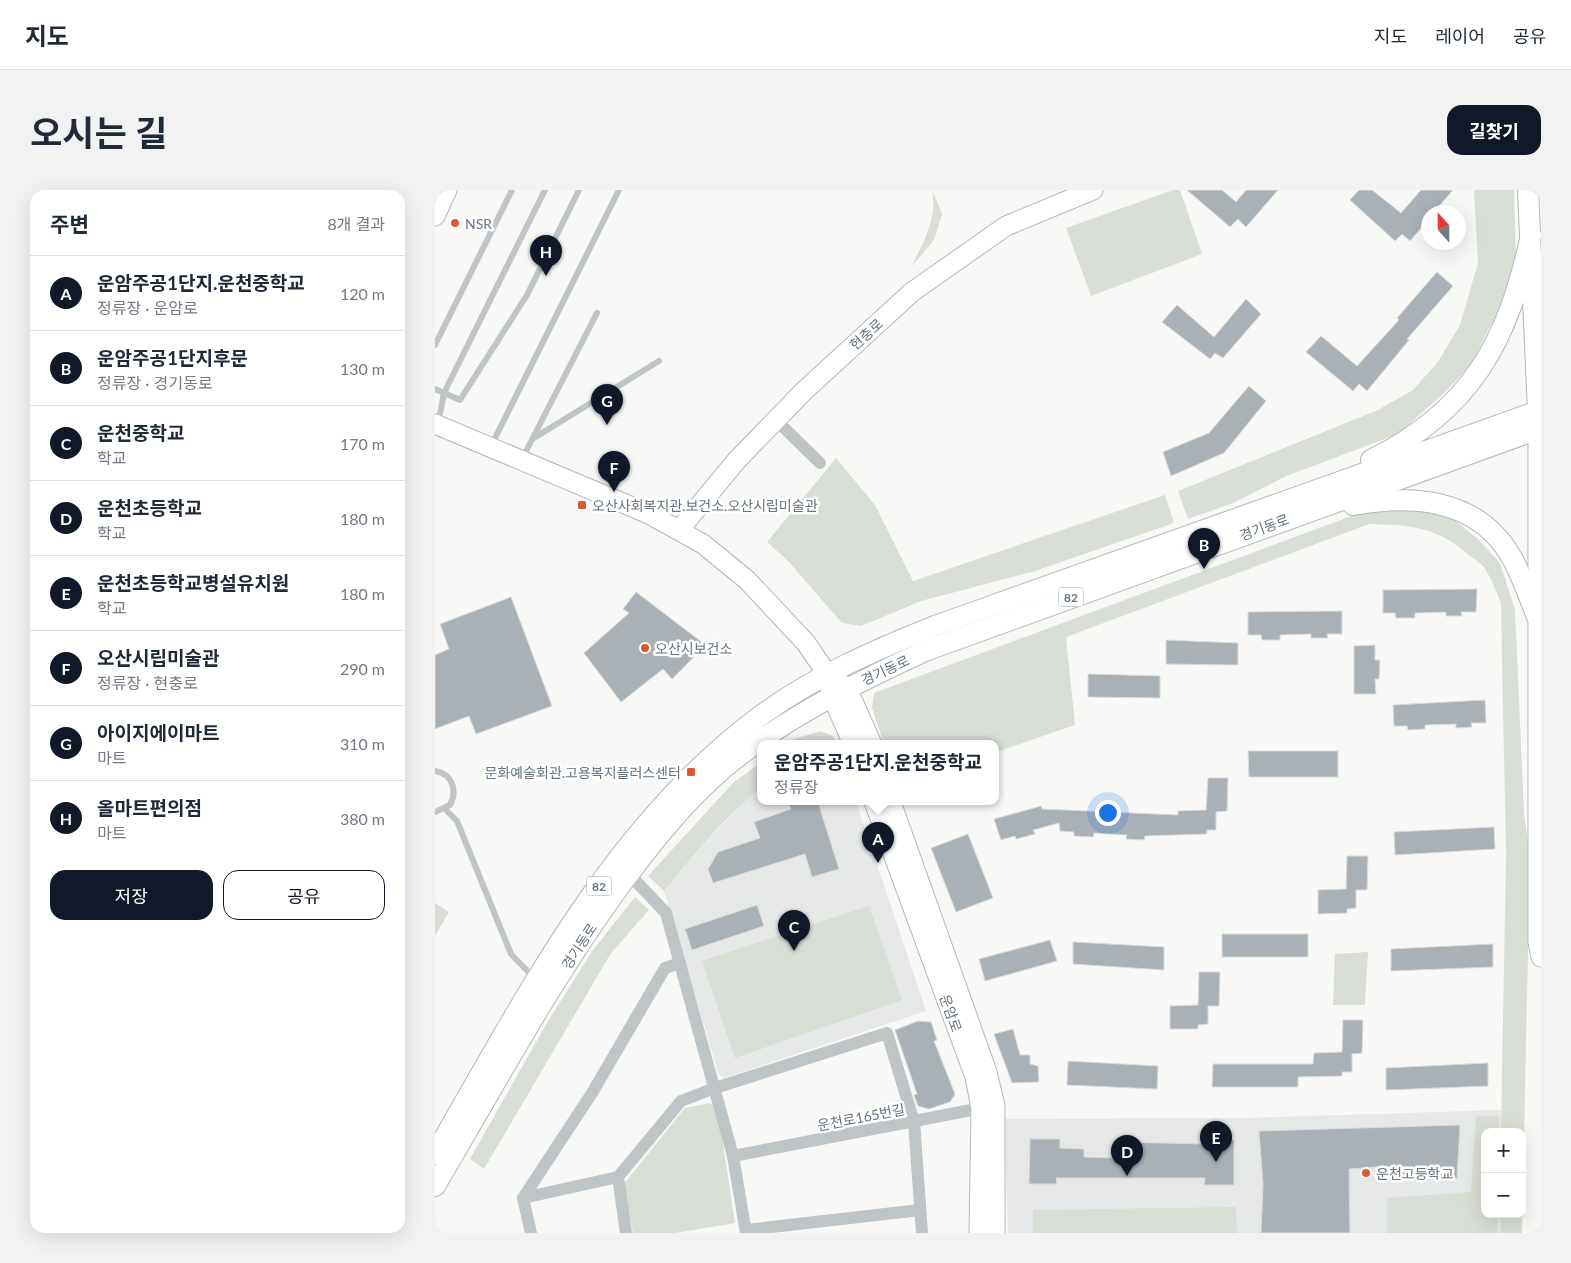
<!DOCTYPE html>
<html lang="ko">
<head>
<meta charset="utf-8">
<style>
	:root { --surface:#fff; --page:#f2f2f3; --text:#1f2937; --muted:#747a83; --line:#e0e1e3; --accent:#111827 }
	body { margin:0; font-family:Lato,"Noto Sans KR",sans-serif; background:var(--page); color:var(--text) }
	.controls { position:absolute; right:15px; bottom:15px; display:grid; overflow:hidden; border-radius:10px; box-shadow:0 5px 20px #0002 }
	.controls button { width:45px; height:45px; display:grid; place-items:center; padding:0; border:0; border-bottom:1px solid var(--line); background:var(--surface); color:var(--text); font:25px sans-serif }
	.compass { position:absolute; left:986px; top:15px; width:45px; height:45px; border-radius:50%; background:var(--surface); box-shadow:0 5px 20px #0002; rotate:339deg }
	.you { position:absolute; left:672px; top:622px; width:18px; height:18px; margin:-12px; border:4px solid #fff; border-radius:50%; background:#1a73e8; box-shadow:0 0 0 8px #1a73e833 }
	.badge { display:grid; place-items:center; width:32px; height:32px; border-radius:50%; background:var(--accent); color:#fff; font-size:16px; font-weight:700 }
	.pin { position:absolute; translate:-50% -41px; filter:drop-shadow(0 1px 2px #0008) }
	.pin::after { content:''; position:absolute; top:26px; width:18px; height:15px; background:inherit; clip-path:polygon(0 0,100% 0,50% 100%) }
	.popup { position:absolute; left:322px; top:550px; width:242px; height:65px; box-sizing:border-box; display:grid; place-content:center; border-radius:10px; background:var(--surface); filter:drop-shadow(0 1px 4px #0005); font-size:16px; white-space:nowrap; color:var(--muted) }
	.popup b { font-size:19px; color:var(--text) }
	.popup::after { content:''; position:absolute; left:50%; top:100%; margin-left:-10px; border:10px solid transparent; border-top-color:var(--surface) }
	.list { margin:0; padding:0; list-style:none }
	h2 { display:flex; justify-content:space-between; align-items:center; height:65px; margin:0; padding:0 20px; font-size:21px }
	h2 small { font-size:16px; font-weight:400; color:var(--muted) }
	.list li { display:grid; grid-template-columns:32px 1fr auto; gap:15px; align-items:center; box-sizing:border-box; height:75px; padding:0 20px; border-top:1px solid var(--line) }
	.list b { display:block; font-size:19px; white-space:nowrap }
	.list p { margin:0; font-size:16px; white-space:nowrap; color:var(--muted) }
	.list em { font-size:16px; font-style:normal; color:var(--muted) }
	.actions { display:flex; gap:10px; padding:15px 20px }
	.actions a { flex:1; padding:11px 0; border:1px solid var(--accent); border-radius:15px; text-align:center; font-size:18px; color:var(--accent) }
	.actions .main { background:var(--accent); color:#fff }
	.map { position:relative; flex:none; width:1106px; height:1043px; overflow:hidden; border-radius:15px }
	header { display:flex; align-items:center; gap:30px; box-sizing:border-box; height:70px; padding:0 25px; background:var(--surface); border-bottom:1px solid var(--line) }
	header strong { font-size:24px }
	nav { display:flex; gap:28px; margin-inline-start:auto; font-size:18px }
	.intro { display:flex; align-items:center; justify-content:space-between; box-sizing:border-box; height:120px; padding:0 30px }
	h1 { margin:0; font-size:35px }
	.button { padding:12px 22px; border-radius:15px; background:var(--accent); color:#fff; font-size:18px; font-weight:700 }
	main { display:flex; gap:30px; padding:0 30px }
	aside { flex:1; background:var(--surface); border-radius:15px; box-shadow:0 5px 20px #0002 }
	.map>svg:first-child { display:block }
	.built { fill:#e6e7e7 }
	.green { fill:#d8ddd5 }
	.building { fill:#a9b1b6; stroke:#dadad8 }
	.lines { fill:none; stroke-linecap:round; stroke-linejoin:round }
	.secondary-casing { stroke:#b2b8bc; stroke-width:21 }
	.primary-casing { stroke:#b3b8bc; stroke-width:22 }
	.lane { stroke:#bfc4c7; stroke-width:6 }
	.street { stroke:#bfc4c7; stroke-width:12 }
	.secondary { stroke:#fff; stroke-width:19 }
	.primary { stroke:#fff; stroke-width:20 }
	.poi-dot { fill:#db5833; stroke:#fff; stroke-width:2 }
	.labels { text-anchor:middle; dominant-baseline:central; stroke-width:5; stroke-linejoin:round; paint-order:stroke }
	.shield { fill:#fff; stroke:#939ea5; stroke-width:1 }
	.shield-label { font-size:12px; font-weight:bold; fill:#65747f }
	.poi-label { font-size:14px; fill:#65747f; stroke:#fff; text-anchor:start }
	.street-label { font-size:14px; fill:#65747f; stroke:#fff }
</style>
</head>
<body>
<header>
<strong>지도</strong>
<nav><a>지도</a><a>레이어</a><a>공유</a></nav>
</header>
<div class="intro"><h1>오시는 길</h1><a class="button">길찾기</a></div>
<main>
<aside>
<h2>주변<small>8개 결과</small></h2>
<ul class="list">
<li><span class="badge">A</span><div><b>운암주공1단지.운천중학교</b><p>정류장 · 운암로</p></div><em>120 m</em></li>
<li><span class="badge">B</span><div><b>운암주공1단지후문</b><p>정류장 · 경기동로</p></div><em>130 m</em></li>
<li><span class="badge">C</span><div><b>운천중학교</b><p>학교</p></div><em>170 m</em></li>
<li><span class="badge">D</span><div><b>운천초등학교</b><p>학교</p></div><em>180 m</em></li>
<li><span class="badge">E</span><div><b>운천초등학교병설유치원</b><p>학교</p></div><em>180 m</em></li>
<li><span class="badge">F</span><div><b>오산시립미술관</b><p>정류장 · 현충로</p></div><em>290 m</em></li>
<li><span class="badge">G</span><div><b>아이지에이마트</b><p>마트</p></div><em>310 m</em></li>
<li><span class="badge">H</span><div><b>올마트편의점</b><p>마트</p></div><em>380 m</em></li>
</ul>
<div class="actions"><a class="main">저장</a><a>공유</a></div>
</aside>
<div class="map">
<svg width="1106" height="1043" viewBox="0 0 1106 1043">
	<rect width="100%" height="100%" fill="#f8f8f6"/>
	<g class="built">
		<polygon points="325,598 326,612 421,612 491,821 289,888 284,885 229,701 269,654 310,610"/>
		<polygon points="1066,920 1066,942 1050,942 1050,1024 1066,1024 1066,1043 573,1043 569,929 812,928"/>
	</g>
	<g class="green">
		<path d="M 497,0 L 507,24 L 499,50 L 476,77 C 488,54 503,27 497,0 Z"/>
		<polygon points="738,0 745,0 767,64 656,106 631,38"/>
		<polygon points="1039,0 1079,0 1081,71 1060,127 1035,176 1008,204 963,244 851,286 798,313 753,329 743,301 943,220 978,200 1003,172 1025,135 1043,73"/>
		<polygon points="401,268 440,315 478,391 730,305 739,333 600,381 486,411 426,436 407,433 353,371 332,352"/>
		<path d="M 967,318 L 993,322 L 1019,330 L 1043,349 L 1065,373 L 1080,420 L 1089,623 L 1095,668 L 1087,1043 L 1066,1043 L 1066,1024 L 1087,1024 L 1087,942 L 1066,942 L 1071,665 L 1066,414 C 1062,403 1058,392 1052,382 C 1049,375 1041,370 1035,366 C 1003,337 976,335 934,334 L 631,447 L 640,535 L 561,562 L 560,554 L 449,554 L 437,518 L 439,503 L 930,321 Z"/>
		<polygon points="385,541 398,546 402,554 351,554 357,550"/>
		<path d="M 325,573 L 325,598 C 289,627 259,665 229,701 L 213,686 L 298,593 Z"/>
		<polygon points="200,707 214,720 176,763 49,979 35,969 113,831 158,760"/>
		<polygon points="0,713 14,722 0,746"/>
		<polygon points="434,716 467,810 300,868 267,771"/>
		<polygon points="933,762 930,815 898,815 900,764"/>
		<polygon points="275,913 283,921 300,1033 240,1043 198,1043 188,995 250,918"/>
		<polygon points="1041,926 1064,926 1064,942 1050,942 1050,1024 1063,1024 1062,1043 952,1043 952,1008 1036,1002"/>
		<polygon points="801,1017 802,1043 598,1043 598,1020"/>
	</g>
	<g class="building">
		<polygon points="752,0 787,0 801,12 811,0 843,0 811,37 803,29 795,37"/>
		<polygon points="924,0 937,0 966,23 986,0 1018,0 999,22 994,22 994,29 975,51 967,44 960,51 915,10"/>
		<polygon points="1002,82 1018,96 972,149 974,150 932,201 924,194 918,201 871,162 886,146 922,176 964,130 962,128"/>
		<polygon points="811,109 826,124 788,168 780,163 775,169 727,132 742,115 779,147"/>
		<polygon points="814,196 831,211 789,263 736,286 728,262 774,243"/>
		<polygon points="1042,399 1041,422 1026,422 1027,426 1011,426 1011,422 980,423 980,428 961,428 960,423 948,423 948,400"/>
		<polygon points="201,402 268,453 257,469 237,489 228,479 186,512 149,463 194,423 188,419"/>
		<polygon points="76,407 117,516 41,544 34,526 0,539 0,465 14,459 5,434"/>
		<polygon points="907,421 907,444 892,444 893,448 876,448 876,444 845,445 845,450 827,450 826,445 813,445 813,422"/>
		<polygon points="731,450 803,453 803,475 731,474"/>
		<polygon points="940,455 940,470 945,470 944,489 940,489 941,504 919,504 919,456"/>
		<polygon points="653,484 725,486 725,508 653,507"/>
		<polygon points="1050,510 1051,533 1036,533 1037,537 1021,538 1021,534 990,535 990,539 973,540 972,536 959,536 958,515"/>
		<polygon points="813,561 903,561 903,587 814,587"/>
		<polygon points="773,588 793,588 792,621 781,622 781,640 772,640 772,644 710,646 709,650 691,649 692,645 659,643 658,647 639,646 639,642 625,641 624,633 598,640 600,644 581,649 580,646 566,650 559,629 606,616 607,619 743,625 743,621 771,620"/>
		<polygon points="353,612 383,612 404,679 377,687 370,664 278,693 273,679 283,662 325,648 319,632 356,619"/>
		<polygon points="1059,637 1060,659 960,665 959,642"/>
		<polygon points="533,644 558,708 521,722 496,658"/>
		<polygon points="912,666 933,666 932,700 921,700 921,718 912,719 912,723 883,724 883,700 911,699"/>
		<polygon points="322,715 329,736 257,760 250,739"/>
		<rect x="787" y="744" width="86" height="23"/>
		<polygon points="615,750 622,771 550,791 544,769"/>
		<polygon points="638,752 729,757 729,780 638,774"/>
		<polygon points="1058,754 1058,777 956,781 956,759"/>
		<polygon points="764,782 785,782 784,816 773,816 773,834 763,835 763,839 735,839 735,816 763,815"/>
		<polygon points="908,830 928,830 927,863 917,864 917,882 907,882 907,886 863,887 863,897 777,897 778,874 878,874 879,863 907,862"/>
		<polygon points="483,831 496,832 502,850 499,851 520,904 515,912 494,919 483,916 479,905 482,904 460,840"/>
		<polygon points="578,839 585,865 595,865 595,874 603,876 604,892 577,893 559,844"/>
		<polygon points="633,871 723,876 722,899 632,895"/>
		<polygon points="1053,873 1053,896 951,900 951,878"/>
		<polygon points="1025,935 1022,989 953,990 954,976 914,979 915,1043 826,1043 828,995 824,941"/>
		<polygon points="595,949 625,949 625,958 649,959 649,967 678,968 680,952 771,954 771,950 799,950 799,995 769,995 770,988 621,988 622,994 594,994"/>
	</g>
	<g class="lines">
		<g class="secondary-casing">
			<g id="secondary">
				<polyline points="0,26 12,0"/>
				<polyline points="1103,225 1103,752 1106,767"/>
				<polyline points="0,234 214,324 268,354 312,390 371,453 392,484 412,498 437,554"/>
				<polyline points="244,340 302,270 369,201 477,102 571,36 658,0"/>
				<polyline points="394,493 397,506 418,554"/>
				<polyline points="439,612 540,887 546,918 544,1043"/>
				<polyline points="456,612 552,882 560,916 560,1043"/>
			</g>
		</g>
		<g class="primary-casing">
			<g id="primary">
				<polyline points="1093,0 1103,221"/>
				<path d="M 936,270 C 1037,220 1073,151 1096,45"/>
				<path d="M 918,315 C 978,304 1043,308 1077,368 C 1087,386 1094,407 1102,427"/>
				<path d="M 0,964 C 91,807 178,634 328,524 C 380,486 440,460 500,436 L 1106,220"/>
				<path d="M 0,996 C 59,896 115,792 184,697 C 216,654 248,613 289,578 C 349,528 419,494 490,461 L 1106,238"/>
			</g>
		</g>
		<g class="lane">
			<polyline points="0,155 77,0"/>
			<polyline points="0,199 25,210 92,105 144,0"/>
			<polyline points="3,234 9,203 110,0"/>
			<polyline points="99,248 224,171"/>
			<polyline points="56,256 184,0"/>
			<polyline points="87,269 162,123"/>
			<path d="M 0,581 C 17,584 23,600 15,615 L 0,622"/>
			<polyline points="10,619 22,631 76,764 99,788"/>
		</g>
		<g class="street">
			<polyline points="341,230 385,273"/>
			<polyline points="194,684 231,723 298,966 311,1043"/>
			<polyline points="298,966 552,917"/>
			<polyline points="88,1008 183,987"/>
			<polyline points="311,1040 485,1020"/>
			<polyline points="96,1043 88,1008 157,903 230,778 245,773"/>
			<polyline points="191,1043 183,987 246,911 280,898 452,843 479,932 487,1043"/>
		</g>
		<use href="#secondary" class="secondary"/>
		<use href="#primary" class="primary"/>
	</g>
	<g class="poi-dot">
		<circle cx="20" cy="33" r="5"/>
		<rect x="142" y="310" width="10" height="10" rx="2.5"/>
		<circle cx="210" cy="458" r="5"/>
		<rect x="251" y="577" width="10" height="10" rx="2.5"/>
		<circle cx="931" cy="983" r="5"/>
	</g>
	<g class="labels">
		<g class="shield">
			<rect x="623.5" y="397.5" width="25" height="19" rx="4"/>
			<rect x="151.5" y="686.5" width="25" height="19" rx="4"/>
		</g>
		<g class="shield-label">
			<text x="636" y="407">82</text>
			<text x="164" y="696">82</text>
		</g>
		<g class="poi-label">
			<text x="30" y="33">NSR</text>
			<text x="157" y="315">오산사회복지관.보건소.오산시립미술관</text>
			<text x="220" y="458">오산시보건소</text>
			<text x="246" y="582" text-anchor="end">문화예술회관.고용복지플러스센터</text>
			<text x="941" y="983">운천고등학교</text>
		</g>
		<g class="street-label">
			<text transform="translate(431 144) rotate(-42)">현충로</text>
			<text transform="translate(829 337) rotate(-20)">경기동로</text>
			<text transform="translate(450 480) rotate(-25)">경기동로</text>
			<text transform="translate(144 756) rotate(-57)">경기동로</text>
			<text transform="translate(516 823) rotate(70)">운암로</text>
			<text transform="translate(426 927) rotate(-11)">운천로165번길</text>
		</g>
	</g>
</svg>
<div class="controls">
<button>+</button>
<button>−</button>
</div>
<svg class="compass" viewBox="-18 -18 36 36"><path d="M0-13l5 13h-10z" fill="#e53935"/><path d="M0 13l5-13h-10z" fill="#747a83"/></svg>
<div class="you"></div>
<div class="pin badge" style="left:443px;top:673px">A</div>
<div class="popup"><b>운암주공1단지.운천중학교</b>정류장</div>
<div class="pin badge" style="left:769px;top:379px">B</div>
<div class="pin badge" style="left:359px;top:761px">C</div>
<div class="pin badge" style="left:692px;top:986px">D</div>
<div class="pin badge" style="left:781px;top:972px">E</div>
<div class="pin badge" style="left:179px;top:302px">F</div>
<div class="pin badge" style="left:172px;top:235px">G</div>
<div class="pin badge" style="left:111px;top:86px">H</div>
</div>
</main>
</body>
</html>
